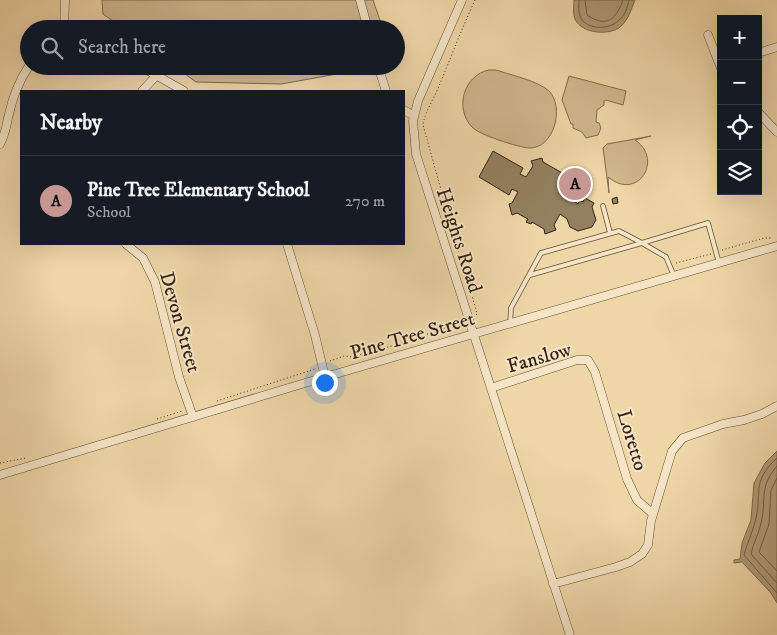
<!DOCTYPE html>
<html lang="en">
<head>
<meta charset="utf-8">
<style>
  :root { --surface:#171b24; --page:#20242c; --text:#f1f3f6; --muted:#9ea1a6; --line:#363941; --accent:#c59692 }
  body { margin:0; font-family:"IM FELL DW Pica",serif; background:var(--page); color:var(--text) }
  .controls { position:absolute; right:15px; top:15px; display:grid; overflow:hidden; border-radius:0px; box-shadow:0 5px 20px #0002 }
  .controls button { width:45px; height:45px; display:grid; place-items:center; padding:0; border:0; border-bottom:1px solid var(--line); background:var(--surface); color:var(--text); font:25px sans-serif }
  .you { position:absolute; left:324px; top:382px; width:18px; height:18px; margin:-12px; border:4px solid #fff; border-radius:50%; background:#1a73e8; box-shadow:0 0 0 8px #1a73e833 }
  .badge { display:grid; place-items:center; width:32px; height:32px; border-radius:50%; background:var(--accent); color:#111; font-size:16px; font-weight:700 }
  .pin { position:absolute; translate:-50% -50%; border:2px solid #fff; box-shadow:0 1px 5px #0006 }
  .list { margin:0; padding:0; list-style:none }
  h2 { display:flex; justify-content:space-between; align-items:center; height:65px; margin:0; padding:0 20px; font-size:21px }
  h2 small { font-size:16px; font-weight:400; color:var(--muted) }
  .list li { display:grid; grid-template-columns:32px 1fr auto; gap:15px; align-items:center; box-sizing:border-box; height:90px; padding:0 20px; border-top:1px solid var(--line) }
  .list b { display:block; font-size:19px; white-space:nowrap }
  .list p { margin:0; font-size:16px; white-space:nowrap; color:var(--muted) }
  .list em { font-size:16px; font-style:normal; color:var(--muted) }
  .icon { flex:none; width:28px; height:28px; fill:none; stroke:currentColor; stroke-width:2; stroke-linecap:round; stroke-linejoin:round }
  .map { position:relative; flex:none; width:777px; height:635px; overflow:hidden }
  .search { position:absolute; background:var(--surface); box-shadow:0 5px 20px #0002; left:20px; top:20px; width:385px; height:55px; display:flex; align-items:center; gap:12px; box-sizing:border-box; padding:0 18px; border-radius:28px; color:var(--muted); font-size:19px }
  .panel { position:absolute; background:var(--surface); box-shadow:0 5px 20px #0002; left:20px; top:90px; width:385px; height:155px; border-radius:0px }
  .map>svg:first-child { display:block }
</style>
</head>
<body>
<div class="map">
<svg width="777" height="635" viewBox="0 0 777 635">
  <rect width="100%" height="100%" fill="#efd6a7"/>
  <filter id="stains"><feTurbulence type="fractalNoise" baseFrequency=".004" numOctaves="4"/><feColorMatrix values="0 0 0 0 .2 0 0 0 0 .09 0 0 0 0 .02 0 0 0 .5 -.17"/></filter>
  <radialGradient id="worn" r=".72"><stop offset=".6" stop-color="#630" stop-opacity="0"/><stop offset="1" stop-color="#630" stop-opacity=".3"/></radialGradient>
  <path fill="#cfb78e" stroke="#806c50" d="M102 0H373L383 29H124L103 14Z
    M174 66H382L281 84 196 82Z
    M489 70H496C511 75 538 81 549 91 565 107 554 149 529 148 518 147 479 135 472 127 454 108 464 75 489 70Z
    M569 76 626 91 623 105 606 100 604 101V105L597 110 596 122 599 123 601 128 598 135 586 138 582 132 573 128V124H571L562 100Z
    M651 136 635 140C664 159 638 202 608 177L609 193 603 148 607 144Z"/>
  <path fill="#ae9975" stroke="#7c694e" d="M574 0H635C631 10 628 21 619 28 606 36 578 33 574 16 573 11 574 5 574 0Z
    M777 451V603L771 593 742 562 734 563V560L740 559 742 543 751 520 754 483 765 463Z"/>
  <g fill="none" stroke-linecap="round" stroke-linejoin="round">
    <path stroke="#705e44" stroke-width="1" d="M579 0C579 5 578 11 580 16 585 30 609 30 618 21 625 16 627 8 629 0
      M585 0 587 15C606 28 616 20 623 0
      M777 458C750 483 763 493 755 522 752 533 747 544 744 555L777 593
      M777 466C758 488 767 500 761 523 759 534 753 543 751 554L777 583
      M777 478 771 490 769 524 759 552 777 571"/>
  </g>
  <path fill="#948060" stroke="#312213" d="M493 151 523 168 520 174 526 177 533 166 531 161 542 158 543 162 571 178 576 176 580 187 574 189 570 198 578 204 580 200 583 202 585 198 594 203 592 207 596 220 592 227 578 231 570 227 567 219 560 214 554 225 556 230 545 234 544 229 532 222 531 224 526 222 528 219 517 213 512 215 509 204 512 203 518 192 512 189 509 195 479 177Z
    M617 197 618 203 613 204 612 199Z"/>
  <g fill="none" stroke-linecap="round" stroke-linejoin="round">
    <defs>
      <path id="lane" d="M603 206 610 233
        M530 275 642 243 666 257 674 276
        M510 324 511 308 541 253 619 231 642 243 708 223 719 263"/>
      <path id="street" d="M360 0 368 29
        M462 0 418 101 413 121 416 154 570 635
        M64 29 65 0
        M708 35 721 68
        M758 53 777 47
        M140 66 184 91
        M378 66 386 91
        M142 91 157 75
        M404 110 414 116
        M758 112 777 132
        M0 144C5 135 6 128 8 118 12 99 18 82 29 66
        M126 244 143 258 155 282 179 377 193 417
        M287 244 315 335 325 377
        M491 388 577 360H588L595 372 627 479 637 500 653 514
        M0 475 325 377 777 246
        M553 584 616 567 630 562 642 554 648 545 651 521 672 451 683 438 723 424 744 420 762 414 777 406"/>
    </defs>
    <use href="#lane" stroke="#604f38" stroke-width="5.5"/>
    <use href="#street" stroke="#604f38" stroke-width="9"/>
    <path stroke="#312213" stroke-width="1" stroke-dasharray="1 2.5" stroke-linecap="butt" d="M475 0C462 28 451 57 439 86 434 99 425 111 423 125L457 247 464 266 477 314 476 315
      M722 250 764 238H771
      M676 263 711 254
      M330 361 344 356 352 357 395 345 445 328 460 319
      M217 401 315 369
      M157 419 182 411
      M0 463 26 458"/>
    <use href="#lane" stroke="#f5e4c6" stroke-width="4"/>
    <use href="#street" stroke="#f5e4c6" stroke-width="8"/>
  </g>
  <g text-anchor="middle" stroke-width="4" stroke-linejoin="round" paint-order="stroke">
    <g font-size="20" fill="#312213" stroke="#f5e4c6">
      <text transform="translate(460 240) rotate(72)" y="7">Heights Road</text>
      <text transform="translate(181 322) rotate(74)" y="7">Devon Street</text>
      <text transform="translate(412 335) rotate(-16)" y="7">Pine Tree Street</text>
      <text transform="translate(539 357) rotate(-16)" y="7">Fanslow</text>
      <text transform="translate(633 440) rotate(73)" y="7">Loretto</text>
    </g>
  </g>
  <rect width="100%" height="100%" filter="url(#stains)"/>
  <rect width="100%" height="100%" fill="url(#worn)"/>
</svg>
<div class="controls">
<button>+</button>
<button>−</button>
<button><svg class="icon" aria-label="locate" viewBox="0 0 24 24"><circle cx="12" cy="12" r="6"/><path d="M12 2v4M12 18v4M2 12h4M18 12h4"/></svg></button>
<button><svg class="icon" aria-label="layers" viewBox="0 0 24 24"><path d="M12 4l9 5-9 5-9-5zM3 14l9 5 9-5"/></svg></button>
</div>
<div class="you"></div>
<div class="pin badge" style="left:575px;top:184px">A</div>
<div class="search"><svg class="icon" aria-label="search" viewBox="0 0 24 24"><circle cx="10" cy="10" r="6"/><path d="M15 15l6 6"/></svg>Search here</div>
<section class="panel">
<h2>Nearby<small></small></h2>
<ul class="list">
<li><span class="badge">A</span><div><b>Pine Tree Elementary School</b><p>School</p></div><em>270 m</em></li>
</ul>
</section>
</div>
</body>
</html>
